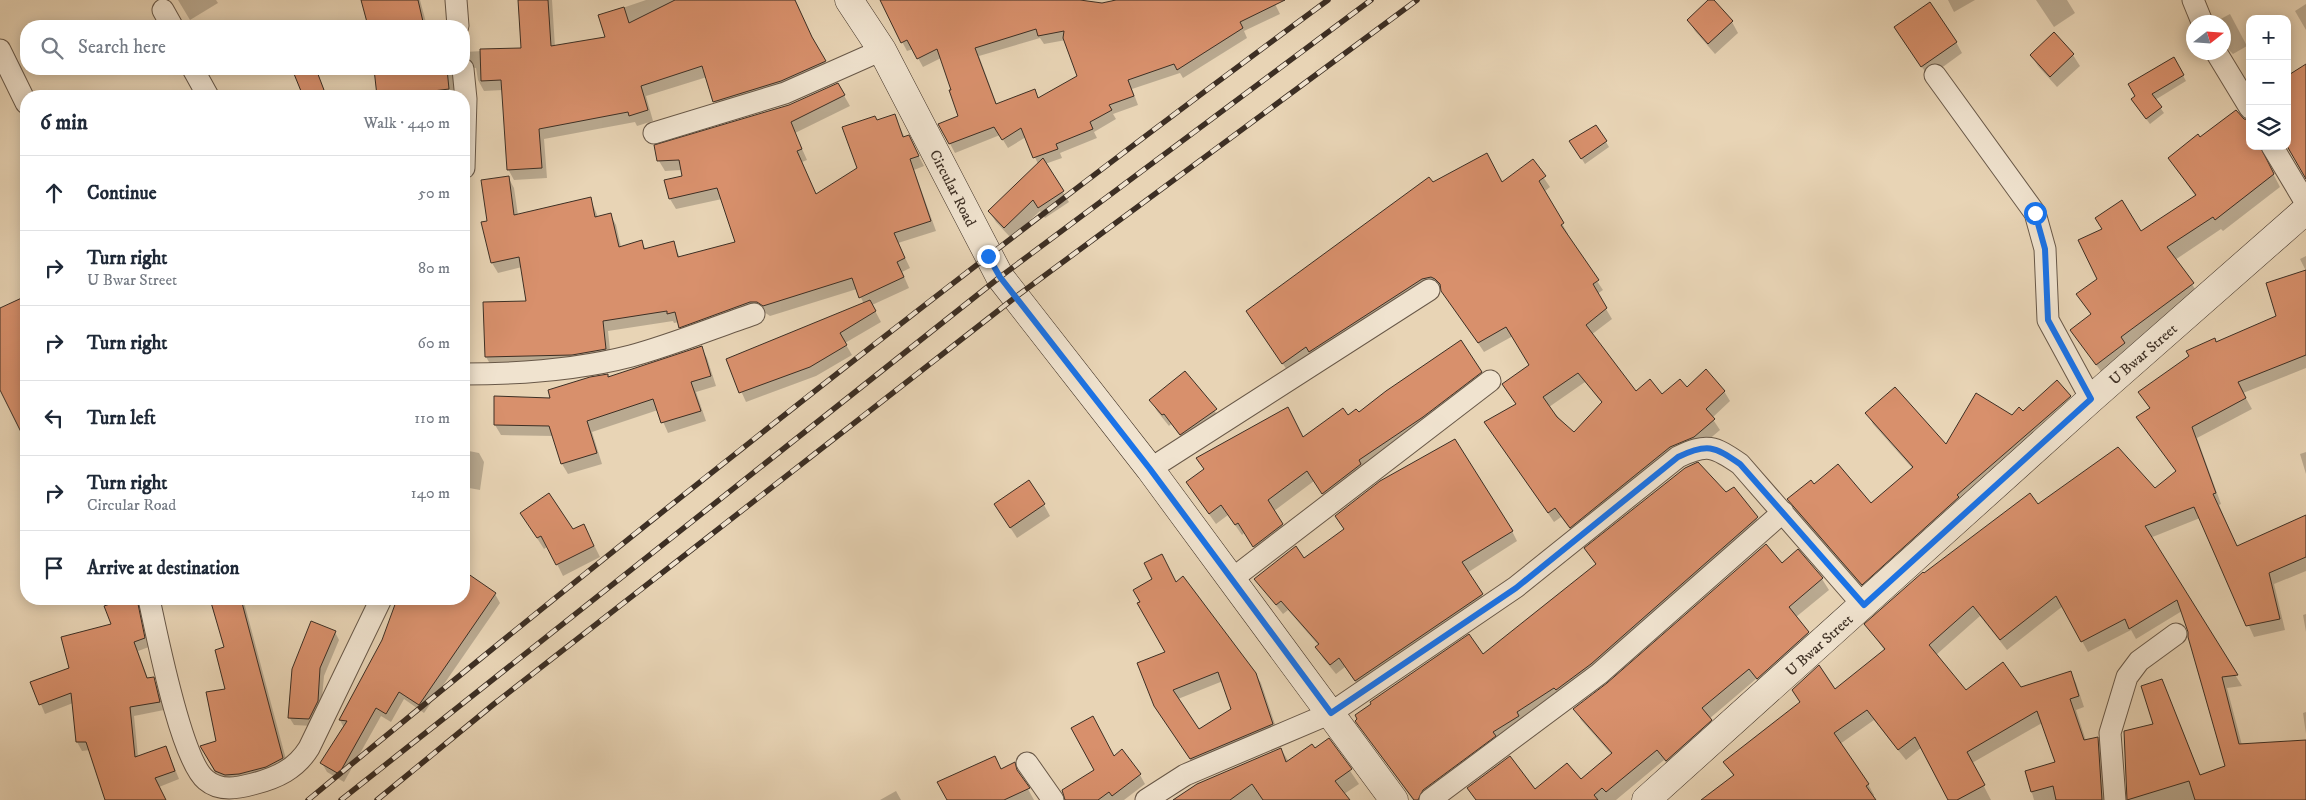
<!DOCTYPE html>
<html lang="en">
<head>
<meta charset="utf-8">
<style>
  :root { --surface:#fff; --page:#f6f6f7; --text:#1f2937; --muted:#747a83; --line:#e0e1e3 }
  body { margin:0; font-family:"IM FELL DW Pica",serif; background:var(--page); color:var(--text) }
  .controls { position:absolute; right:15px; top:15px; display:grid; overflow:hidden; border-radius:10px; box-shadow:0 2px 12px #0003 }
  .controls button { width:45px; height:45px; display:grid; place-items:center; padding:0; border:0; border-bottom:1px solid var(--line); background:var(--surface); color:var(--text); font:25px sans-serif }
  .compass { position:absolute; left:2186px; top:15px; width:45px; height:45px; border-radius:50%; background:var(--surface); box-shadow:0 2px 12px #0003; rotate:73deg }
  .stop { position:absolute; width:15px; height:15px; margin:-11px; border:4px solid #1a73e8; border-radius:50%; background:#fff }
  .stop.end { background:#1a73e8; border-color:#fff; box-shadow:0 1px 5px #0008 }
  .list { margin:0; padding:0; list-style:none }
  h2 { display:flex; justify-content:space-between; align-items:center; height:65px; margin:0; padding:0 20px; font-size:21px }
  h2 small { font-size:16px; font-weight:400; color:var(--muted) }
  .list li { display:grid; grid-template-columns:32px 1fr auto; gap:15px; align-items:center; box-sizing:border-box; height:75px; padding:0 20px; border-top:1px solid var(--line) }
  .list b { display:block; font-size:19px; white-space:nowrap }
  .list p { margin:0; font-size:16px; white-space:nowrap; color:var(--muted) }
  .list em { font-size:16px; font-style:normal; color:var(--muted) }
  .icon { flex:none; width:28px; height:28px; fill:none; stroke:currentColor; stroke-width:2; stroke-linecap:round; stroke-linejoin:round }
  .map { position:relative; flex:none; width:2306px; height:800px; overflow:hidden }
  .search { position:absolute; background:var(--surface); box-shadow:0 2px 12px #0003; left:20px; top:20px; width:450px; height:55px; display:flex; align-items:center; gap:12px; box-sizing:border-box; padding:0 18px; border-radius:20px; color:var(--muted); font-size:19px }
  .panel { position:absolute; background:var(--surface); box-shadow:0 2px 12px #0003; left:20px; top:90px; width:450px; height:515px; border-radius:20px }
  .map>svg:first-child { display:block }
</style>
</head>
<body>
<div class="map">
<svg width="2306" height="800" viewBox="0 0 2306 800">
  <rect width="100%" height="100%" fill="#e8d4b5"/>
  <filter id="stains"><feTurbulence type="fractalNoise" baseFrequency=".004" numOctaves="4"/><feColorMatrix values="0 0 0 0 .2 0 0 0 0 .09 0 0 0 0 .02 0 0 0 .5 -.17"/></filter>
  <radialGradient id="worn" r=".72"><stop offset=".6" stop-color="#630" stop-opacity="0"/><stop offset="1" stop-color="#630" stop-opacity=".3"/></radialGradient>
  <path fill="#0003" fill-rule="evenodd" d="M178 0H216L218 3 190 20Z
    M362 0H420L427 26H369Z
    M519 0H552L555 47 607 38 599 16 646 0H795L816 47 831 72 721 112 715 101 707 77 646 96 653 121 637 126 635 122 544 139 547 178 514 180 508 169 503 90 484 91 478 80 476 68 467 67 457 92H453L454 96H378L375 69H464V52L522 49Z
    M880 0H1072L1112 6V0H1273L1280 14 1244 31 1247 38 1183 78 1180 73 1132 89 1138 105 1113 114 1116 119 1094 132 1097 138 1060 153 1062 158 1045 164 1069 202 1045 218 1040 211 1011 238 996 222 989 211 1038 164 1026 137 1008 148 1000 135 955 153 940 125 960 117 941 58 923 67 913 49 907 51ZM1040 38 1044 44 1066 40 1078 76 1039 99 1034 91 997 105 979 56Z
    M1710 0 1732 22 1738 33 1715 54 1695 31 1688 20Z
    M1948 0H1975L1954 12Z
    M2036 0H2067L2075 13 2054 27Z
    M2306 4V30L2295 11Z
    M2230 14 2247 46 2233 54 2224 45V22H2215Z
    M2054 34 2073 55 2080 66 2057 87 2038 66 2031 55Z
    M1902 39 1956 42 1962 53 1929 77Z
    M2174 59 2186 81 2155 100 2164 113 2150 124 2132 100Z
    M293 69H315L326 96H305Z
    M838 85 850 106 795 133 807 160 802 162 817 196 858 169 877 121 894 115 905 138 914 147 924 166 914 170 936 231 898 243 910 268 902 272 909 288 872 305 881 322 845 343 852 355 816 376 746 402 727 360 864 304 857 289 770 316 764 312 686 337 679 322 674 323 673 321 608 331 611 359 492 367 486 357 527 302 522 267 498 273 492 263 488 222 508 177 514 188 518 215 590 198 598 217 610 214 616 225 621 247 642 242 646 250 673 242 680 258 737 243 722 199 676 209 670 199 683 177 682 170 665 171 659 161 655 146 790 106Z
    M1596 126 1609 147 1585 164 1571 142Z
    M2199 138 2250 146H2279L2272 148 2266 160 2280 187 2223 231 2221 229 2175 260 2200 296 2105 377 2071 330 2091 315 2078 294 2098 279 2141 233 2196 197 2169 158Z
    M1532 161 1550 187 1544 192 1568 234 1566 235 1603 290 1597 294 1612 319 1591 335 1636 392 1662 396 1687 389 1724 391 1730 401 1712 418 1720 430 1700 447 1576 537 1561 517 1554 522 1486 423 1517 405 1530 365 1513 336 1484 352 1442 289 1437 286 1289 373 1254 321 1433 184 1502 183ZM1585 382 1602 403 1574 434 1549 407Z
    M2306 256V368L2243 393 2252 409 2197 438 2221 504 2219 505 2237 547 2306 538V571L2274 584 2285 630 2254 637 2200 518 2150 538 2242 686 2227 688 2242 745 2306 741V800H2129L2125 732 2155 725 2161 680 2201 776 2227 767 2190 632 2182 611 2136 639 2131 630 2088 652 2063 606 2007 650 1980 616 1936 655 1966 691 2021 689 2070 672 2076 683 2084 707 2076 710 2086 741 2097 738 2103 749 2107 800H2034L2026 772 2056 763 2042 723 1972 763 1991 800H1950L1922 747 1906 760 1874 720 1840 744 1868 784 1874 795 1872 797 1874 800H1703L1734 777 1725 762 1835 691 1885 651 1866 625 1924 575 2038 506 2155 490 2177 472 2137 417 2150 409 2140 393 2216 343 2277 317 2306 271 2300 259Z
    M26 298V437L0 383V309Z
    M701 347 707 358 716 386 696 392 706 421 668 433 658 410 592 432 602 464 568 474 562 464 554 436 501 435 495 425 608 375 609 378Z
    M1185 372 1222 421 1187 445 1171 424 1169 426 1157 411 1151 400Z
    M1481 372 1487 383 1329 504 1314 481 1274 511 1288 535 1260 557 1245 532 1242 535 1228 515 1216 524 1194 493 1348 417Z
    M2070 396 2076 407 1869 595 1795 510 1789 500 1814 486 1871 505 1913 469 1873 424 1867 413 1946 446 2012 416Z
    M464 450 479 453 484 462 480 490 464 487Z
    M2306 452V474L2300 454Z
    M1733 488 1763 527 1596 673 1427 800H1413L1362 730 1483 656 1596 565 1586 549 1726 494Z
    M1044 505 1050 516 1017 538 1002 515Z
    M528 524 573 531 590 537 600 557 563 576 548 546 544 549Z
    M1512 531 1517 541 1467 573 1488 605 1362 691 1345 667 1336 674 1323 658 1317 647 1319 646 1288 610 1283 614 1255 579 1303 560Z
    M1798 551 1822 579 1829 590 1796 617 1815 643 1764 689 1756 679 1709 719 1717 732 1673 771 1664 760 1616 800H1476L1469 788 1535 791 1580 781 1612 755 1581 720 1575 709Z
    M464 567 472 578 495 594 500 603 424 713 404 699 391 722 381 716 344 782 327 772 322 763 344 728 340 720 383 640 395 607 393 599H464Z
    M1176 583 1255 673 1261 683 1278 733 1196 768 1161 715ZM1223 681 1233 709 1199 730 1178 699Z
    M129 599H139L142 604 149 647 138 651 148 679 153 678 158 687 164 710 134 716 138 757 166 747 179 779 159 787 166 800H106L90 750 82 751 77 742 73 703 45 714 32 683 70 668 112 625 106 607Z
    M211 599H242L244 602 287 763 224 783 215 773 202 747 217 742 226 690 225 648Z
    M2306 614V632L2303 615Z
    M335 632 339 640 324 676 321 709 313 726 294 725 289 717Z
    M2306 712V734L2303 713Z
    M1329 740 1359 784 1344 794 1349 800H1184L1281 749 1289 762Z
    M994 757 1001 770 1014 764 1034 800H949Z
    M1114 757 1140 775 1145 784 1124 800H1067Z
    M896 791 901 800H880Z"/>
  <path fill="#d8906c" stroke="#3d2f24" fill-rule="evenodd" d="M361 0H418L424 26H368Z
    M518 0H548L551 46 605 37 598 15 624 7 629 23 675 0H795L812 37 826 61 781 81 713 102 702 66 641 86 648 110 629 116 628 112 539 129 542 168 507 170 501 80 481 81 480 49 521 48Z
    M880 0H1080L1102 3 1116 0H1285L1240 22 1243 28 1177 70 1174 64 1128 80 1134 96 1109 105 1112 110 1090 122 1093 129 1056 144 1058 149 1033 158 1021 128 1002 140 994 127 949 144 938 124 958 116 949 90H951L937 49 917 59 907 40 901 43ZM1036 29 1038 36 1064 31 1063 38 1077 76 1038 98 1035 89 996 104 975 48Z
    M1708 0H1714L1733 21 1708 44 1687 20Z
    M1930 2 1957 42 1921 67 1894 27Z
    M2054 32 2074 54 2050 77 2030 55Z
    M2174 57 2184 75 2152 94 2162 107 2146 119 2131 99 2135 96 2128 84Z
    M2306 64V179L2287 146V76Z
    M292 69H316L324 90 310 96H303Z
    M374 69H447L449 89 417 93 418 96H377Z
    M838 83 845 95 791 122 802 149 797 151 816 194 857 168 842 127 875 116 877 120 895 114 903 137 909 135 919 156 910 159 931 221 894 233 905 258 897 262 904 277 859 298 852 278 763 306 757 302H750L679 328 675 312 667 314V311L603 321 606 349 572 355 485 357 483 302 526 301 519 257 491 263 481 222 487 221 481 180 509 176 514 215 591 197 595 217 611 213 619 247 642 240 644 249 674 241 678 257 735 242 717 188 669 199 664 180 682 176 679 160 657 161 654 145 789 105Z
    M2236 110 2244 119 2250 120V146H2260L2274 174 2215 220 2213 217 2167 247 2194 283 2121 337 2125 343 2096 365 2070 330 2091 314 2076 294 2097 279 2078 240 2102 229 2095 218 2122 200 2141 231 2196 195 2168 158 2198 134 2200 137Z
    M1596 125 1607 141 1581 159 1569 141Z
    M1487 153 1502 182 1533 159 1546 176 1539 181 1564 223 1561 225 1599 280 1593 284 1607 308 1586 325 1636 391 1650 379 1662 394 1680 379 1687 387 1706 369 1725 391 1706 409 1715 419 1694 437 1670 447 1570 528 1555 508 1548 513 1484 422 1516 404 1502 384 1529 365 1506 327 1478 343 1441 291 1440 284 1435 279 1431 277 1422 279 1309 352 1306 347 1282 364 1246 311 1429 177 1433 182ZM1578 373 1602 402 1574 432 1557 417 1543 397Z
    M1043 158 1064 191 1038 208 1033 200 1004 228 988 211Z
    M2306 270V355L2238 382 2246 398 2192 427 2216 493 2213 494 2237 546 2306 515V557L2269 573 2280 619 2246 626 2194 507 2145 526 2238 675 2222 677 2239 744 2306 740V800H2195L2189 781 2127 800 2124 731 2153 724 2141 686 2162 679 2200 775 2225 766 2188 637V632L2177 600 2129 629 2125 619 2081 642 2056 596 2000 640 1973 606 1929 645 1966 690 2003 662 2021 687 2071 671 2079 696 2070 699 2084 740 2098 737 2102 800H2056L2053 786 2031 792 2025 771 2055 762 2037 711 1967 752 1985 785 1957 800H1948L1915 737 1898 750 1867 710 1834 733 1869 784 1866 786 1876 800H1701L1734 775 1723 762 1800 702 1792 690 1819 665 1835 689 1885 649 1864 624 1923 572 1924 573 2030 493 2038 504 2118 447 2155 488 2176 471 2136 417 2150 408 2138 392 2189 356 2186 351 2215 338 2216 342 2276 316 2266 283Z
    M26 296V442L0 390V308Z
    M870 300 876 311 840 333 847 345 810 367 739 393 726 359Z
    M1461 340 1482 372 1423 417 1359 460 1361 464 1322 494 1307 471 1268 500 1283 524 1253 547 1238 523 1235 525 1221 505 1209 514 1186 482 1204 469 1196 458 1288 407 1303 437 1343 408 1348 415 1356 409 1359 412 1386 391Z
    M702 346 711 376 691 382 701 411 661 423 653 399 587 421 597 453 561 464 549 426 494 425V396L550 398 548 390 590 377 608 374V377Z
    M1185 371 1217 409 1180 435 1164 414 1162 415 1149 400Z
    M2057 380 2071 396 1957 495 1959 497 1862 585 1787 499 1811 480 1814 484 1838 464 1871 503 1913 467 1865 413 1895 387 1946 444 1976 393 2012 415 2019 407 2023 411Z
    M1455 439 1513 531 1462 562 1483 594 1355 681 1339 658 1330 665 1315 647 1319 644 1281 601 1276 605 1254 579 1296 546 1304 558 1344 529 1335 516 1380 481Z
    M1698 462 1726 492 1734 487 1758 517 1591 664 1556 690 1554 688 1517 712 1519 716 1493 732 1496 736 1423 790 1418 800H1414L1355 721 1357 719 1355 715 1371 704 1370 702 1469 634 1483 654 1596 564 1584 548 1685 468Z
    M1029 480 1045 504 1010 528 994 504Z
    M549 493 573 529 584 524 594 546 556 565 541 536 537 538 520 513Z
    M1766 544 1782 563 1798 549 1823 578 1789 607 1809 632 1757 679 1749 669 1702 708 1712 720 1666 761 1657 750 1606 792 1602 788 1594 795 1598 800H1476L1467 788 1510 756 1535 789 1567 763 1581 779 1612 753 1573 709 1607 683Z
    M1162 554 1176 582 1183 576 1256 673 1273 724 1190 759 1154 706 1137 663 1165 652 1137 603 1140 602 1133 590 1152 579 1144 563ZM1218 672 1231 709 1199 729 1173 690Z
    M464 571 496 593 419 705 399 692 386 714 376 708 339 774 320 763 347 721 339 720 382 640 397 599H464Z
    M125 599H137L145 638 134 642 147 678 154 677 160 702 130 707 135 757 166 746 175 771 155 778 166 800H105L86 742H76L71 693 39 705 30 682 69 668 61 637 111 624 104 606Z
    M210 599H241L283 758 266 767 239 774 225 775 215 771 200 746 216 741 206 692 225 689 215 650 224 647Z
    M311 621 336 631 320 668 318 701 309 719 288 718 292 669Z
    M1093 716 1114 756 1122 749 1141 774 1112 796 1109 792 1098 800H1065L1062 790 1094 770 1071 728Z
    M1329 738 1352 769 1335 781 1350 800H1263L1252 784 1230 800H1173L1197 784 1281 748 1286 762 1312 744 1315 748Z
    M995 756 1001 769 1015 762 1017 770 1030 788 1004 800H947L937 782Z"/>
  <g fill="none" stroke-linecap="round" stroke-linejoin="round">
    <defs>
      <path id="street" d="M456 0 458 26
        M2193 0 2202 22
        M163 10 172 26
        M0 50 26 103
        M2216 52 2250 108
        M193 69 208 96
        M463 69 466 99 464 168
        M1935 75 2035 213 2045 249 2048 320 2091 399
        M654 133 785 93 882 50
        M2272 146 2306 203
        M464 374C519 374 577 370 631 356 672 345 713 328 754 314
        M1150 469 1429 290
        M1232 579 1490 381
        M149 599C157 635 181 760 206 780 220 792 238 788 253 784 277 778 296 769 309 748L381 599
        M1027 763 1053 800
        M1146 800 1185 775 1331 713 1516 587 1678 457C1707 443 1714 446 1740 464L1863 605
        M1430 800 1599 674 1783 512
        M2115 800 2110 733 2127 677 2139 661 2176 634"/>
      <path id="secondary" d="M849 0 882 50 1000 277 1150 469 1394 800
        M1646 800 2091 399 2306 210"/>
    </defs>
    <use href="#street" stroke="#685848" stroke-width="23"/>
    <use href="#secondary" stroke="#3d2f24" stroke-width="29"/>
    <use href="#street" stroke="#f0e3cf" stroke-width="21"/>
    <use href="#secondary" stroke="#f0e3cf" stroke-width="28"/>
    <defs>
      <path id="rail" d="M308 800C641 525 980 256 1328 0
        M341 800 1000 277 1371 0
        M377 800 494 704 1017 296 1417 0"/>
    </defs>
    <use href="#rail" stroke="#3d2f24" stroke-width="5.5"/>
    <use href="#rail" stroke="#f0e3cf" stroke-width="4" stroke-dasharray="11" stroke-linecap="butt"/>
  </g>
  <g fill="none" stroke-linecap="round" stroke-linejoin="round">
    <path stroke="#1a73e8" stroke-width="6" d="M988 256 1000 277 1150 469 1331 713 1516 588 1678 457C1707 443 1714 446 1740 464L1864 605 2091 399 2048 320 2045 249 2035 213"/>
  </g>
  <g text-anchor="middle" stroke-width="4" stroke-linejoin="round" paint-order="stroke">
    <g font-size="15" fill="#3d2f24" stroke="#f0e3cf">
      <text transform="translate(953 188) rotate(63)" y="5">Circular Road</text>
      <text transform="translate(2143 354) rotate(-41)" y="5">U Bwar Street</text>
      <text transform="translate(1819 645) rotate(-42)" y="5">U Bwar Street</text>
    </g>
  </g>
  <rect width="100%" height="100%" filter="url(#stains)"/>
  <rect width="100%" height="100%" fill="url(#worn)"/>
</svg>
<div class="controls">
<button>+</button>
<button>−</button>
<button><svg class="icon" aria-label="layers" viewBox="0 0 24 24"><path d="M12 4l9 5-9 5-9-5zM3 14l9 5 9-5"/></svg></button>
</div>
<svg class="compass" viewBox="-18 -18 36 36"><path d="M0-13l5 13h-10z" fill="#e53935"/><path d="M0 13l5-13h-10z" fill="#747a83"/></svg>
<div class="stop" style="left:2035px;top:213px"></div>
<div class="stop end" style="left:988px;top:256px"></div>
<div class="search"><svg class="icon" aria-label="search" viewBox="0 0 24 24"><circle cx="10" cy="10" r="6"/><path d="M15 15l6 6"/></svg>Search here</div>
<section class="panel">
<h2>6 min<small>Walk · 440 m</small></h2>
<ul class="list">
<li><svg class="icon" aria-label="ahead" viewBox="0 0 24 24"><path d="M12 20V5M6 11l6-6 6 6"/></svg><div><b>Continue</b></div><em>50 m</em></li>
<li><svg class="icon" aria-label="right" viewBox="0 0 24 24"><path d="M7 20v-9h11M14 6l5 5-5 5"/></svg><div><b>Turn right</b><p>U Bwar Street</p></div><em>80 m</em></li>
<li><svg class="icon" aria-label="right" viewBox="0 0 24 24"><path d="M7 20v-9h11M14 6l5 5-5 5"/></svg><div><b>Turn right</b></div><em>60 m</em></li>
<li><svg class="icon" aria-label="left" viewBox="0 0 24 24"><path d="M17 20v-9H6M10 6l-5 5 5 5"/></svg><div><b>Turn left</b></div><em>110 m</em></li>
<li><svg class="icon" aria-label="right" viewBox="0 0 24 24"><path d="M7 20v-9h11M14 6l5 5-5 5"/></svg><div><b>Turn right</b><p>Circular Road</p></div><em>140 m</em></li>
<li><svg class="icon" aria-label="arrive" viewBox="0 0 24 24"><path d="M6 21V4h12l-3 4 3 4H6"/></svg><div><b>Arrive at destination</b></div></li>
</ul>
</section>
</div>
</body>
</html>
